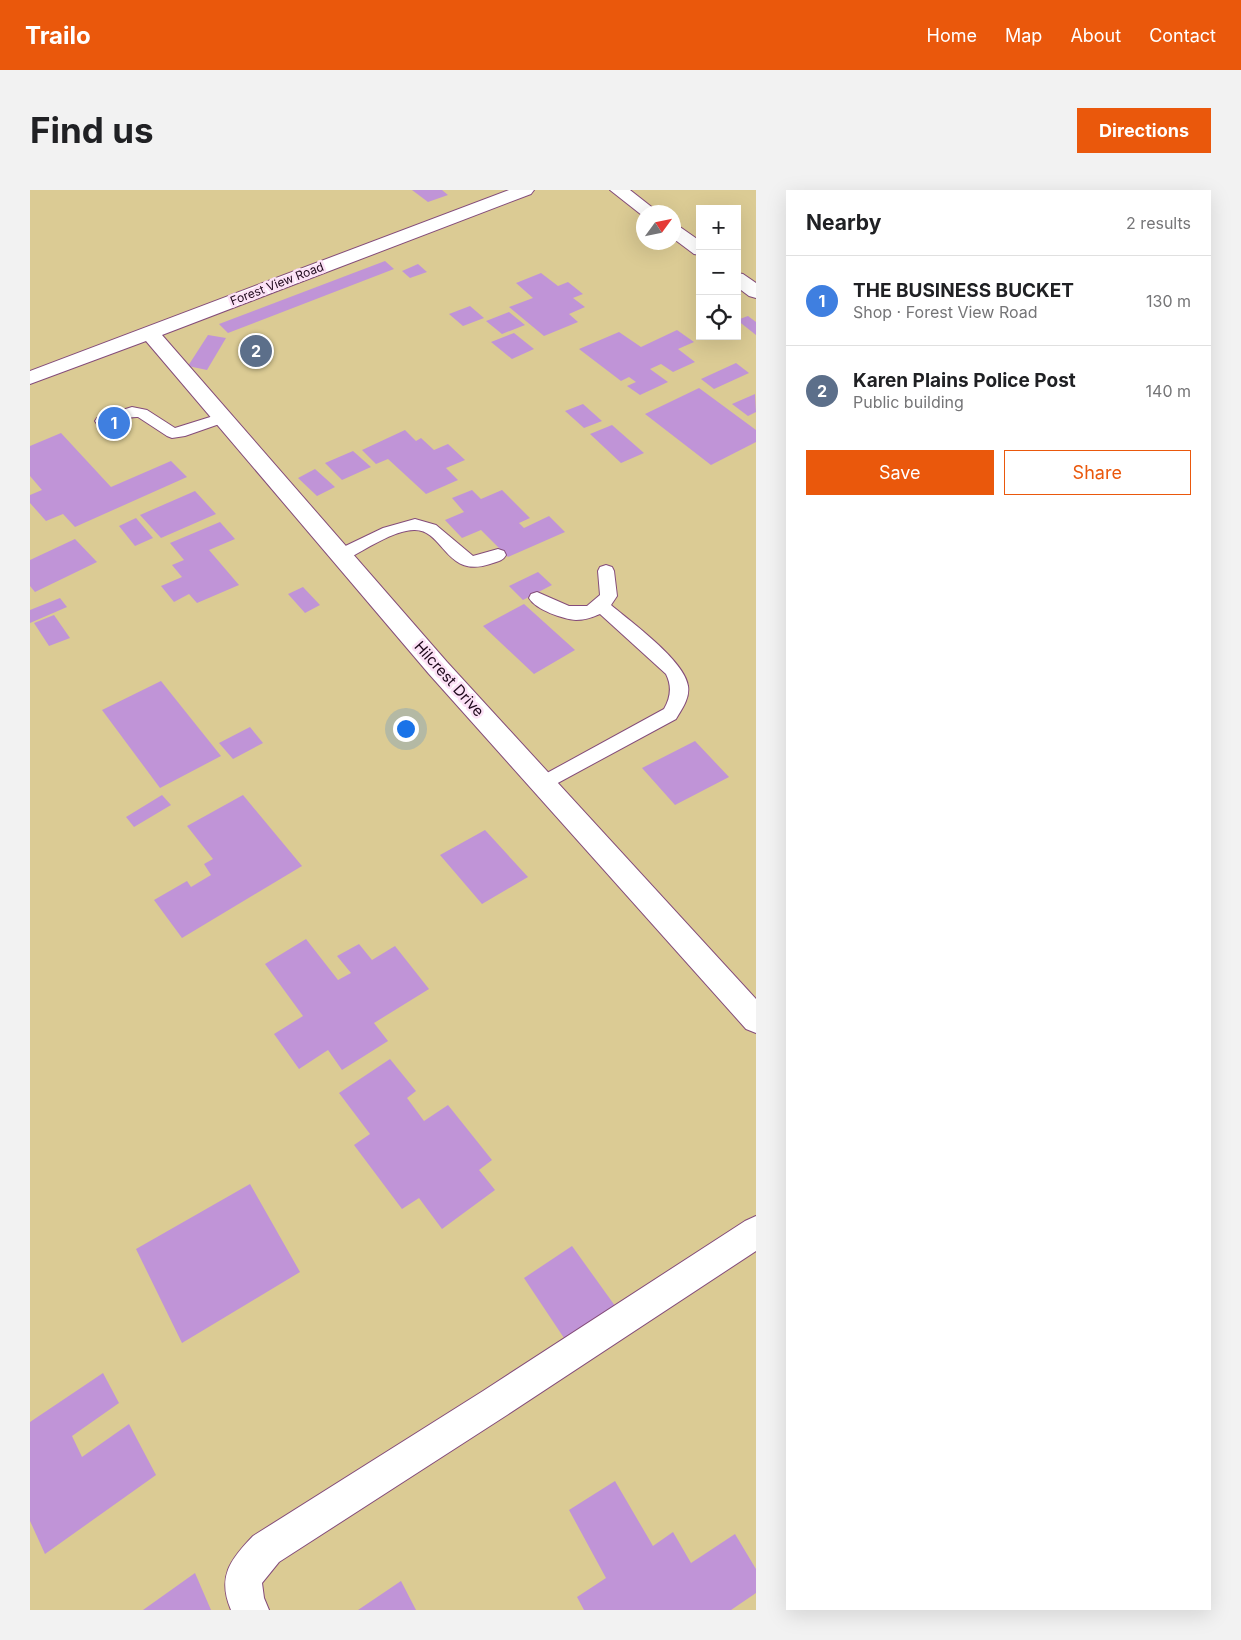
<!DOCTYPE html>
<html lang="en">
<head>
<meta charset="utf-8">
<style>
  :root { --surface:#fff; --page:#f2f2f2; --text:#202124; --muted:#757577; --line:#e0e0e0; --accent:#ea580c }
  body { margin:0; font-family:Inter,sans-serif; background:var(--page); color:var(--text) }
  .controls { position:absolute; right:15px; top:15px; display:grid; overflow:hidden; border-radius:0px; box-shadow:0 5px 20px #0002 }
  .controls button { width:45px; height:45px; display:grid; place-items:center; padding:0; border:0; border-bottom:1px solid var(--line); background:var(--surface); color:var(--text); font:25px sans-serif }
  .compass { position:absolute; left:606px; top:15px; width:45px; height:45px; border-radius:50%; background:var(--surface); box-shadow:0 5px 20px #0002; rotate:57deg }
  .you { position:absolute; left:375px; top:538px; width:18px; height:18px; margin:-12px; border:4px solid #fff; border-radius:50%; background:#1a73e8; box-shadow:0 0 0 8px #1a73e833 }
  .badge { display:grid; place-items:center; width:32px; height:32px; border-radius:50%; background:var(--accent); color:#fff; font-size:16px; font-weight:700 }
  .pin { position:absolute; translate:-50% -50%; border:2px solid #fff; box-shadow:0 1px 5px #0006 }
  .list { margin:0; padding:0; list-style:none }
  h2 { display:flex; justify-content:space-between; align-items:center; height:65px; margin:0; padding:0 20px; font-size:21px }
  h2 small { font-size:16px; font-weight:400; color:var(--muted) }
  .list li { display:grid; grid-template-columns:32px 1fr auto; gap:15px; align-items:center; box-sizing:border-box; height:90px; padding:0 20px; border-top:1px solid var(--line) }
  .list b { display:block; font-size:19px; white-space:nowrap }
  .list p { margin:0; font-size:16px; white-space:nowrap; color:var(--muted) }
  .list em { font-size:16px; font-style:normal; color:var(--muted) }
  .actions { display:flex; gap:10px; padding:15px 20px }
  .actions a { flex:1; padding:11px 0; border:1px solid var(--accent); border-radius:0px; text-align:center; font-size:18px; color:var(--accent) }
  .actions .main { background:var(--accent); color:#fff }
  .icon { flex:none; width:28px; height:28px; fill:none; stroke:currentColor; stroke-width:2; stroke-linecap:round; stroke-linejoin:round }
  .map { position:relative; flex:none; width:726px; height:1420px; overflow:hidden; border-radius:0px }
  header { display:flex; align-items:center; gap:30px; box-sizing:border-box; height:70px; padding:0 25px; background:var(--accent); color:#fff }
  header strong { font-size:24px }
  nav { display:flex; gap:28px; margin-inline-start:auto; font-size:18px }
  .intro { display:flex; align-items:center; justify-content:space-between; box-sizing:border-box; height:120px; padding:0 30px }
  h1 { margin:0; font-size:35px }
  .button { padding:12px 22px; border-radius:0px; background:var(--accent); color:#fff; font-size:18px; font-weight:700 }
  main { display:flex; gap:30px; padding:0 30px }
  aside { flex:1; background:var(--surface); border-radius:0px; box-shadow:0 5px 20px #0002 }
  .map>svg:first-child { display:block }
</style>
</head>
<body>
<header>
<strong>Trailo</strong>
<nav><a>Home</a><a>Map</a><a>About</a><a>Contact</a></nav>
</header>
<div class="intro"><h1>Find us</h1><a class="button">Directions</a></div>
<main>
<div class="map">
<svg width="726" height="1420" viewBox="0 0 726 1420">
  <rect width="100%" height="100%" fill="#ffcbf4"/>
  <path fill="#dbcb94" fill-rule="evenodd" d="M0 0H726V1420H0ZM670 19H707V146H670ZM614 22H644V52H614Z"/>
  <path fill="#c094d7" d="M382 0H412L418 5 398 12Z
    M355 71 364 79 198 143 189 134Z
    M388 74 397 82 380 88 372 81Z
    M511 83 528 96 538 92 553 104 543 108 555 117 539 124 548 132 514 146 479 117 503 108 486 93Z
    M440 116 454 128 433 136 419 124Z
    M479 122 495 135 472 144 456 131Z
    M718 126 726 132V145L707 130Z
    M647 140 664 152 648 159 665 172 643 182 631 174 620 179 638 192 610 205 597 196 606 192 599 187 591 191 549 159 589 142 611 157Z
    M484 143 504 159 482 169 461 152Z
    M178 145 196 148 177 180 158 176Z
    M706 173 719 183 684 199 671 189Z
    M669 198 726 240V252L681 275 615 224Z
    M725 204 726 222 718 226 702 214Z
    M553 214 572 231 554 238 535 221Z
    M582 235 614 263 591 273 560 244Z
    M375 240 386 251 391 248 404 260 418 254 435 270 416 278 428 290 396 304 358 269 346 274 332 260Z
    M31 243 81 297 141 271 157 287 45 337 33 324 16 331 0 313V305L12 300 0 286V256Z
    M323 261 341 277 312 290 295 273Z
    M285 279 305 297 287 306 268 288Z
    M442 300 451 309 472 300 500 328 489 333 494 338 519 326 535 342 478 367 451 340 432 348 415 330 434 322 422 308Z
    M165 301 186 324 131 348 110 325Z
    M106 328 123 348 105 356 89 336Z
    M190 332 205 349 179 360 209 395 167 413 159 404 144 412 131 396 152 387 142 375 154 370 140 353Z
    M45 349 67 372 5 402 0 396V370Z
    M508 382 522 395 493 410 479 396Z
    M273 397 290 415 275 423 258 404Z
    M30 408 37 417 0 433V420Z
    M494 414 545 460 504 484 453 436Z
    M24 425 40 448 19 456 4 433Z
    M131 491 191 566 130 598 72 520Z
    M220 537 233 553 203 569 189 553Z
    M665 551 699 587 645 615 612 578Z
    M132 605 141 615 104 637 96 627Z
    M213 605 272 676 152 748 124 710 157 691 161 697 181 685 174 674 183 669 157 636Z
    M455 640 498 687 452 714 410 665Z
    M276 749 308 790 321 783 307 766 329 754 342 770 365 756 399 799 344 833 358 851 312 880 298 860 269 879 244 844 273 826 235 774Z
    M360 869 386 901 377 908 394 931 418 915 462 970 449 980 465 1000 412 1039 389 1008 372 1019 324 955 340 944 309 903Z
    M220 994 270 1082 152 1153 106 1059Z
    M542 1056 588 1120 538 1154 494 1088Z
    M73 1183 89 1213 42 1246 52 1267 99 1234 126 1285 15 1364 0 1331V1232Z
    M585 1291 623 1356 643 1342 661 1373 705 1344 726 1379V1403L701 1420H554L547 1407 576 1388 539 1320Z
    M165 1383 181 1420H113Z
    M371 1391 386 1420H328Z"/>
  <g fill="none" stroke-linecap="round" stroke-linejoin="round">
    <defs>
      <path id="service" d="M102 217 117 220 145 238 193 223 198 225 200 228 198 231 155 246 142 248 137 246 108 227C94 226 81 238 67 234L65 231 67 228Z
        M385 329 406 335 443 366 468 359 474 361 476 365C473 371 466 372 460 374 415 389 414 339 384 340 364 340 335 360 317 369L311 371 305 369 303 365 305 361 353 338Z
        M576 375 582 377 584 381 587 406 581 415C601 432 655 471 658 496 660 508 652 519 646 529L513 601 506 599 504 594 506 589 634 519C641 507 642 496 636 484L570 424C563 427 555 430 546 430 533 429 506 420 499 408L501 404 507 402 539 416H557L570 405 568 381 570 377Z"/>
      <path id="minor" d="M479 0H504L501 4 132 145 417 472 726 809V843L716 839 399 484 116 151 0 194V181Z
        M580 0H600L628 22H614L613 26Z
        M644 36 650 37 670 51V65L664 64 644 49Z
        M707 83 713 84 726 93V108L719 106 707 97Z
        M726 1026V1061L477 1225 249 1372 232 1393 234 1408 239 1420H201C187 1387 200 1370 223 1346L453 1201 715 1031Z"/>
    </defs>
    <use href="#service" stroke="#844c7a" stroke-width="2"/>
    <use href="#minor" stroke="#844c7a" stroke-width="2"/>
    <use href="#service" fill="#fff" fill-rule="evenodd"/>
    <use href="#minor" fill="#fff" fill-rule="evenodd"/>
  </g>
  <g text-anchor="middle" stroke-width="5" stroke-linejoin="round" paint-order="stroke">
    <g font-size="12" fill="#1f091c" stroke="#fce1f6">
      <text transform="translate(247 94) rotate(-21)" y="4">Forest View Road</text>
    </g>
    <g font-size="15" fill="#1f091c" stroke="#fce1f6">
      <text transform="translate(419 489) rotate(48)" y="5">Hilcrest Drive</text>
    </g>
  </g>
</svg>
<div class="controls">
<button>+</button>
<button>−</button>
<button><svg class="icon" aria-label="locate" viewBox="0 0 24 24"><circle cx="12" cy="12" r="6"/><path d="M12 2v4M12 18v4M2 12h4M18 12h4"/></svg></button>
</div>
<svg class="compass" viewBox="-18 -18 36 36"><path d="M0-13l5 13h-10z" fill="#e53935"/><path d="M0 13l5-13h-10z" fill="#757577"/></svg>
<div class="you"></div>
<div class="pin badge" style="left:84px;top:233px;background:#3f7fe0">1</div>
<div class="pin badge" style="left:226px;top:161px;background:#5c6f8a">2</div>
</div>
<aside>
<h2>Nearby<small>2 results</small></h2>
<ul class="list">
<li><span class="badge" style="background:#3f7fe0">1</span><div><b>THE BUSINESS BUCKET</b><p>Shop · Forest View Road</p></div><em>130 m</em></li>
<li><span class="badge" style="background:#5c6f8a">2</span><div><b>Karen Plains Police Post</b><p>Public building</p></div><em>140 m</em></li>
</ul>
<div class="actions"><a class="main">Save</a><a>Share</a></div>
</aside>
</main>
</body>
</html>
